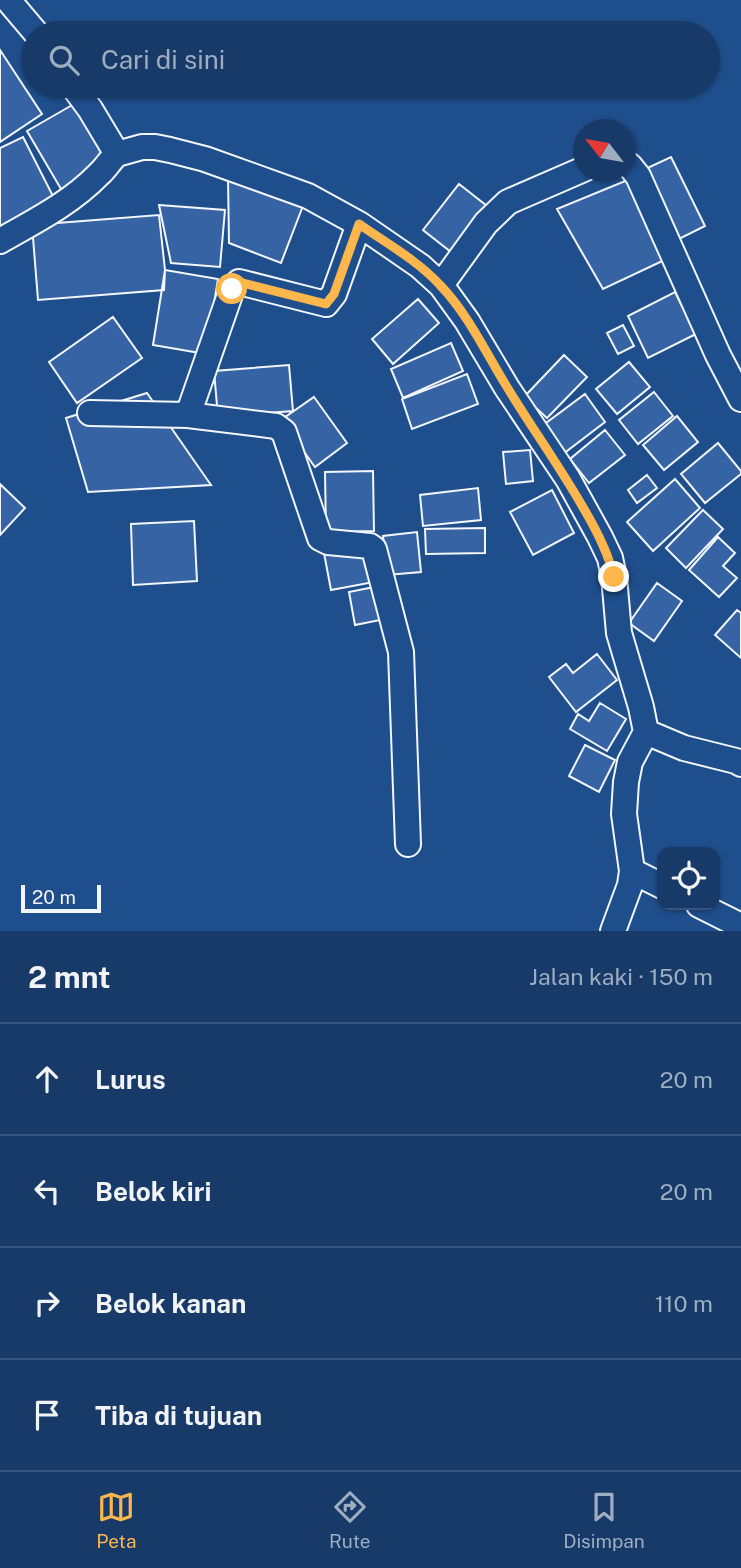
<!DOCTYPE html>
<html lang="id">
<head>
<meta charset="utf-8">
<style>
  :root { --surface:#173a69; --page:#20416f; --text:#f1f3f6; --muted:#9eadc0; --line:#36547d; --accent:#ffb74d }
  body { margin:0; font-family:"Public Sans",sans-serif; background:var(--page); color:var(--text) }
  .controls { position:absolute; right:21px; bottom:21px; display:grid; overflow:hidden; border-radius:14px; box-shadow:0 2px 5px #0004 }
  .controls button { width:63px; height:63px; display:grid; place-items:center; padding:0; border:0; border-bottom:2px solid var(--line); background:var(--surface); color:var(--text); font:35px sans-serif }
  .compass { position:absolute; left:573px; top:119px; width:63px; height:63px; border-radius:50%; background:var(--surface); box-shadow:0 2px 5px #0004; rotate:301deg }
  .scale { position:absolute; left:21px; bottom:18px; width:80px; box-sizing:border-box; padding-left:7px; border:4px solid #f2f6ff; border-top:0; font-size:19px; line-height:24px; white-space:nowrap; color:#f2f6ff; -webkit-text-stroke:5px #1f4e8c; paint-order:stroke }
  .stop { position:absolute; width:21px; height:21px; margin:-16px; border:5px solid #ffb74d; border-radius:50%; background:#fff }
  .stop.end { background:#ffb74d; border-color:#fff; box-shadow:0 2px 7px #0008 }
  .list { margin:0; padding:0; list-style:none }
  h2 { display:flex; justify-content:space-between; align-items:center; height:91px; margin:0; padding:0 28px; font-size:30px }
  h2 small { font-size:23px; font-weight:400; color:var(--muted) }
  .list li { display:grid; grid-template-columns:46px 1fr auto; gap:21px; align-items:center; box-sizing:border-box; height:112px; padding:0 28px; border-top:2px solid var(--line) }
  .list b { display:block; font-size:26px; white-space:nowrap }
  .list em { font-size:23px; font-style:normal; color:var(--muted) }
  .icon { flex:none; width:38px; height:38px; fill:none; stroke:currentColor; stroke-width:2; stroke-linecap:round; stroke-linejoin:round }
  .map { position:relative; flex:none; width:741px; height:931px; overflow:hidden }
  .search { position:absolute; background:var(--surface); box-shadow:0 2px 5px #0004; left:21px; right:21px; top:21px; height:77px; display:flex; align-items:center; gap:18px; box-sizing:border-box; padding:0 24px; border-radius:38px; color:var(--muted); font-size:26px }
  .sheet { height:539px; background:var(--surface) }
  nav { display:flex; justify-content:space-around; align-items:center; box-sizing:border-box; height:98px; border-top:2px solid var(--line); background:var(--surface); font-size:19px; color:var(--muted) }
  nav a { display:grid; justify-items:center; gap:4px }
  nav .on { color:var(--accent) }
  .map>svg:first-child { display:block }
</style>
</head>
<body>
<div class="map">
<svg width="741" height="931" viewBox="0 0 741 931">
  <rect width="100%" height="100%" fill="#1f4e8c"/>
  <path fill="#3563a3" stroke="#f2f6ff" stroke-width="2" d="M0 50 42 114 0 142Z
    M74 104 107 163 61 189 27 131Z
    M23 137 58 206 0 236V148Z
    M671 157 705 226 675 241 641 171Z
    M228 178 311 185 281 263 229 243Z
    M630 179 673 256 603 289 557 209Z
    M459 184 487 206 451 252 423 230Z
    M159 205 225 210 220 267 171 263Z
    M159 215 165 270 164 290 38 300 32 225Z
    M165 270 218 279 206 354 153 345Z
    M675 292 696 334 648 358 628 316Z
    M418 299 439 323 393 364 372 339Z
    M113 317 142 358 77 403 49 362Z
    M623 325 634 346 618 354 607 333Z
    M451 343 463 371 403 398 391 369Z
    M564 355 587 377 547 418 524 397Z
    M629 362 650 387 617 414 596 389Z
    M289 365 293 411 218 417 214 371Z
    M467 374 478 404 412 429 402 399Z
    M654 392 673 416 638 444 619 420Z
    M147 393 211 485 88 492 66 418Z
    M585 394 605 422 563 454 542 426Z
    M314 397 347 443 315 467 281 420Z
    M677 416 698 442 664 470 643 445Z
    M605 430 625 455 589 483 570 459Z
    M718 443 741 471V474L705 503 681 474Z
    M530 450 533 481 506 484 503 452Z
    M373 471 374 531 326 532 325 472Z
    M647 475 657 488 637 503 628 490Z
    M675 479 700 508 653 551 627 522Z
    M0 484 25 508 0 535Z
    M478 488 481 520 423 526 420 495Z
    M552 490 574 533 533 555 510 512Z
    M703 510 723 529 686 568 666 548Z
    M194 521 197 581 133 585 131 524Z
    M485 528V553L426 554 425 529Z
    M417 532 421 572 387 575 383 536Z
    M718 537 735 553 723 566 737 578 719 597 689 570Z
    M324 553 373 556 374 582 331 590Z
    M657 583 682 601 654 641 629 623Z
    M379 586 385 619 355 625 349 592Z
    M737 610 741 613V658L715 635Z
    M597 654 617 680 576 712 549 677 566 664 573 673Z
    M600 703 626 719 607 751 570 729 578 714 589 721Z
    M585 745 615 760 599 792 569 776Z"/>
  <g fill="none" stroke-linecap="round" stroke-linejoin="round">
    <defs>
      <path id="minor" d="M8 0 36 33
        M73 86 90 109 117 154 142 147H155L170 150 205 159 308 196 359 224 420 266 441 285 467 321 507 388 568 479 600 537 610 558 614 577 619 633 641 707 646 732 630 762 626 782 624 814 632 871 630 885 613 931
        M626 163 630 166 638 176 718 355 741 399
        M0 241C35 221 71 203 99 174 106 168 110 160 117 154
        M441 285 486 223 508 202 584 169
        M90 413 188 415 232 289 239 282 326 304 334 294 359 224
        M188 415 276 426 284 432 320 538 328 542 370 546 374 549 401 652 408 844
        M646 732 684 748 736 761 741 764
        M632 871 662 886
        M699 905 741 926"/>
    </defs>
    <use href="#minor" stroke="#f2f6ff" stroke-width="28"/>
    <use href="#minor" stroke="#1f4e8c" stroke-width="24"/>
  </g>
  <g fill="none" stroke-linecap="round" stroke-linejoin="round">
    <path stroke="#ffb74d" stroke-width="9" d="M232 289 239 282 326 304 334 294 359 224C386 243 417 260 440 285 468 314 486 353 507 387 532 428 560 467 584 509 597 531 608 552 614 577"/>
  </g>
</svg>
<div class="controls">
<button><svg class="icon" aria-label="locate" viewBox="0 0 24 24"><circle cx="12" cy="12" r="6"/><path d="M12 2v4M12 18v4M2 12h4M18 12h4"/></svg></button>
</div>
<svg class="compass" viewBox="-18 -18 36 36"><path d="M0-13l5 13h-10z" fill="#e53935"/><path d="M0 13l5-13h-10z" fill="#9eadc0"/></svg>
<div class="scale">20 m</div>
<div class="stop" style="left:232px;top:289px"></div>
<div class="stop end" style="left:614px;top:577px"></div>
<div class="search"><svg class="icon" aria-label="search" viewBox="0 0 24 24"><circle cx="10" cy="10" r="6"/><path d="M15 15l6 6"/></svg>Cari di sini</div>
</div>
<section class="sheet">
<h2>2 mnt<small>Jalan kaki · 150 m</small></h2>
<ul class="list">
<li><svg class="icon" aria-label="ahead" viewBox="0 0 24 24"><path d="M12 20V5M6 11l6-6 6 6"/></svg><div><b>Lurus</b></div><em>20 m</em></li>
<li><svg class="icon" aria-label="left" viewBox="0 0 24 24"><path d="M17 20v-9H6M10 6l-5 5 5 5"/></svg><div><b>Belok kiri</b></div><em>20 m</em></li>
<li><svg class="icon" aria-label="right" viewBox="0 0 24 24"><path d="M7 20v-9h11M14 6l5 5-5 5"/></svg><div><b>Belok kanan</b></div><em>110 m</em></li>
<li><svg class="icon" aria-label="arrive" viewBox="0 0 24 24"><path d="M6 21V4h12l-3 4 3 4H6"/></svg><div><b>Tiba di tujuan</b></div></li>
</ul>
</section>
<nav>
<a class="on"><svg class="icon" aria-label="map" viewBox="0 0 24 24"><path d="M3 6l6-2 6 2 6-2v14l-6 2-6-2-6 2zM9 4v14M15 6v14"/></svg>Peta</a>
<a><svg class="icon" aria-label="directions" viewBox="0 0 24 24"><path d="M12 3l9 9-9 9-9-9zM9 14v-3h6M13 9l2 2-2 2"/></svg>Rute</a>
<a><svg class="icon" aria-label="saved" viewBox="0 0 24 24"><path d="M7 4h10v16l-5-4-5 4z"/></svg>Disimpan</a>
</nav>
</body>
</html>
